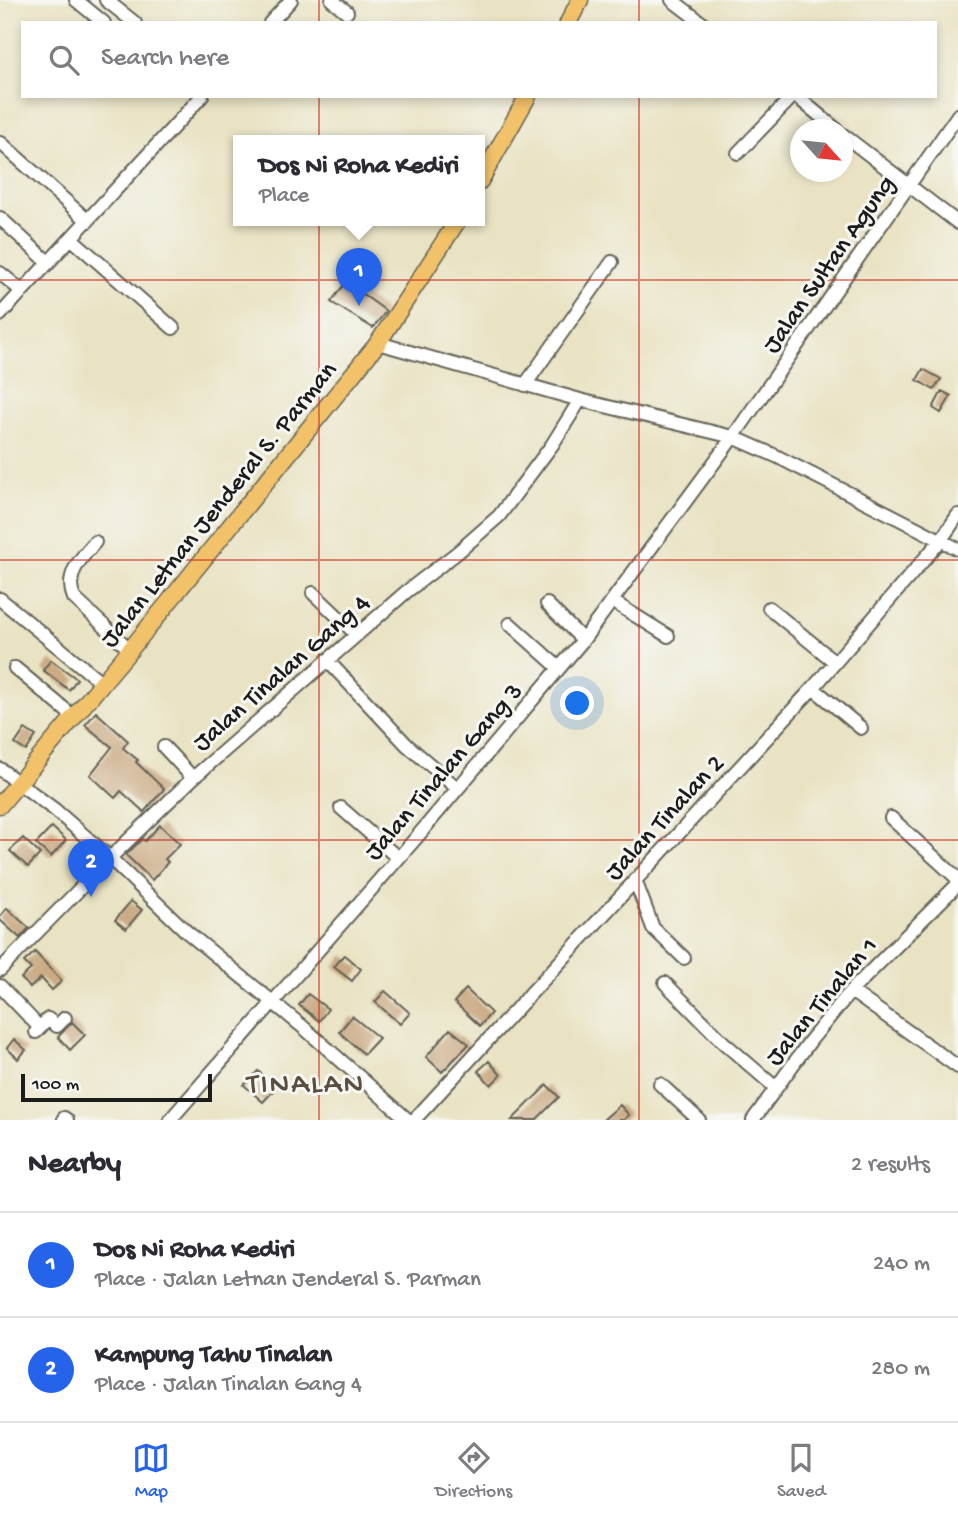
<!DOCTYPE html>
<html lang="en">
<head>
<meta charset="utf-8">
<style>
  :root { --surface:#fff; --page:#f7f7f7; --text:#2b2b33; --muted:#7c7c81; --line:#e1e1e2; --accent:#2563eb }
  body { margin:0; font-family:"Gochi Hand",sans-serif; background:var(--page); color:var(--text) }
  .compass { position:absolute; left:790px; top:119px; width:63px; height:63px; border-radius:50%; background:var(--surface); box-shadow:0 4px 10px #0003; rotate:117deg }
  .scale { position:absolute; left:21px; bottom:18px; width:191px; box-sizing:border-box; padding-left:7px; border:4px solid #1c1c1c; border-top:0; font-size:19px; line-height:24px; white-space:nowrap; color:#1c1c1c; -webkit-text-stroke:5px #f6f6f2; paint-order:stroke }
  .you { position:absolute; left:578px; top:704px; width:24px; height:24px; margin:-18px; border:5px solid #fff; border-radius:50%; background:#1a73e8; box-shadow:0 0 0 10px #1a73e833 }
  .badge { display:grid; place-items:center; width:46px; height:46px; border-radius:50%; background:var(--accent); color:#fff; font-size:23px; font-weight:700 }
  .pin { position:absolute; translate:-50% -58px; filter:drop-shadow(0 2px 4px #0008) }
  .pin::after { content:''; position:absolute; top:37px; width:24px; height:21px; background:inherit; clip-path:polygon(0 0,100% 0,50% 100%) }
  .popup { position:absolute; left:233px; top:135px; width:252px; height:91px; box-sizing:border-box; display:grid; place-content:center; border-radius:0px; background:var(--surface); filter:drop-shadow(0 2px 5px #0005); font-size:23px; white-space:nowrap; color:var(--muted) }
  .popup b { font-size:26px; color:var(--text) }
  .popup::after { content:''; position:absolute; left:50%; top:100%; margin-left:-14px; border:14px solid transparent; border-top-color:var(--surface) }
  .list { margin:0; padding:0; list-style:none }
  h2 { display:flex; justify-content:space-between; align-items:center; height:91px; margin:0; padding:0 28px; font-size:30px }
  h2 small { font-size:23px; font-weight:400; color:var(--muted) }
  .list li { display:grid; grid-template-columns:46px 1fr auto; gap:21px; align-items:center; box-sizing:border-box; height:105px; padding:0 28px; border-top:2px solid var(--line) }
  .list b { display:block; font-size:26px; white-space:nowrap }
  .list p { margin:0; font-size:23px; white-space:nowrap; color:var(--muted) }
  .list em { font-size:23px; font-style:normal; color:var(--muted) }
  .icon { flex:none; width:38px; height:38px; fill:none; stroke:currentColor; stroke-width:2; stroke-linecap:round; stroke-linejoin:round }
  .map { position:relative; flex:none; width:958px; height:1120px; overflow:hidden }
  .search { position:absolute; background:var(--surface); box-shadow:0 4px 10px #0003; left:21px; right:21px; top:21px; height:77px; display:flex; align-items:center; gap:18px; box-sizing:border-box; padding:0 24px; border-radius:0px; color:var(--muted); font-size:26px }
  .sheet { height:301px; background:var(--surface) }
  nav { display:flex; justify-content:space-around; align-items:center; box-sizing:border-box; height:98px; border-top:2px solid var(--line); background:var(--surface); font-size:19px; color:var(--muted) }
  nav a { display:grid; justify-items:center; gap:4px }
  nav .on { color:var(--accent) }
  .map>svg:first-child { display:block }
</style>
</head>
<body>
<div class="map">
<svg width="958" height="1120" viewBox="0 0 958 1120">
  <rect width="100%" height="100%" fill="#f6f6f2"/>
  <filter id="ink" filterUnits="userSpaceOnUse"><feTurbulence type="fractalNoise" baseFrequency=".0143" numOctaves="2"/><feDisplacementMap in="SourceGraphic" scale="14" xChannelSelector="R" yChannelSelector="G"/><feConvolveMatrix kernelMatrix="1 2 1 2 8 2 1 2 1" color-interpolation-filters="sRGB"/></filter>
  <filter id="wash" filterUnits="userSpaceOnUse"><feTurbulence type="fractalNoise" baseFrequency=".00686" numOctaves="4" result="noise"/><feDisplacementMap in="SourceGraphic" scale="28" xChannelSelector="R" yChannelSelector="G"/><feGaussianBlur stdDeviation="1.57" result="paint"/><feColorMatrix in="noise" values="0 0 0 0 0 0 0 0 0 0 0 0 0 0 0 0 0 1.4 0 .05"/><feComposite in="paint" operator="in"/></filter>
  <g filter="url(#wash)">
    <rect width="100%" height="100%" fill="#e9e3c3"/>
    <g id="blocks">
      <path fill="#cbaa84" d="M346 282 386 311 373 328 331 302Z
        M923 369 941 379 934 390 917 380Z
        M942 391 951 396 941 413 933 408Z
        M51 660 77 679 69 690 43 670Z
        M96 712 128 741 123 748 138 760 136 762 164 789 144 812 121 791 115 798 90 775 112 747 85 725Z
        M25 729 36 736 26 751 15 744Z
        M160 825 180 844 165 859 168 862 152 880 126 855 142 839 145 841Z
        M52 827 66 840 51 857 36 844Z
        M23 838 40 854 28 867 10 851Z
        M131 901 142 910 126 929 115 920Z
        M7 908 29 928 20 938 0 920V916Z
        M35 952 62 981 52 990 41 978 30 988 21 978 31 969 24 962Z
        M344 955 361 969 352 981 334 967Z
        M466 989 491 1013 480 1026 454 1002Z
        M385 991 410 1013 400 1024 375 1002Z
        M308 994 328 1009 319 1021 299 1005Z
        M352 1016 379 1038 364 1054 339 1032Z
        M72 1022 85 1035 70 1050 58 1037Z
        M450 1029 469 1044 442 1072 426 1057Z
        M14 1039 26 1050 18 1059 7 1048Z
        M489 1061 501 1075 491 1085 478 1071Z
        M258 1071 276 1088 263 1102 244 1085Z
        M547 1085 559 1097 536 1120H512Z
        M620 1105 629 1115 624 1120H603Z"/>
    </g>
  </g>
  <g filter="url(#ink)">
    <use href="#blocks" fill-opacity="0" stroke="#646256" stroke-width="2"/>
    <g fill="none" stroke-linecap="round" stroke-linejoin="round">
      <defs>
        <path id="minor" d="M76 0 104 23
          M106 0 135 23
          M332 0 347 12
          M672 0 702 23
          M270 23 291 0
          M796 96 837 130
          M842 134 958 223
          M1 143 88 221
          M738 153 793 96
          M0 218 49 263
          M72 239 173 328
          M0 273 22 291
          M0 315 202 96
          M378 343 580 400 733 437 776 456 958 549
          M525 385 612 262
          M95 542C81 558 64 575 74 598L130 650
          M313 593 356 634
          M0 599 102 683
          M612 601 668 636
          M547 604 583 640
          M769 608 835 662
          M510 624 559 668
          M327 660 407 745 457 788
          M15 668 74 717
          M813 688 861 728
          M164 747 193 778
          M0 769 55 810 110 858 187 932 303 1027 408 1120
          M341 808 398 858
          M891 818 958 879
          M635 880 653 928 684 958
          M0 970 110 858 193 778 406 592 458 552 499 516 552 445 580 400
          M665 983 723 1042 776 1088
          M0 986 40 1028
          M851 991 958 1067
          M36 1032 48 1019 57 1026 65 1018
          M660 1084 699 1120
          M64 1118 67 1120
          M170 1120 416 838 583 640 733 437 958 115
          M414 1120 813 688 941 540 958 515
          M753 1120 810 1041 851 991 958 884"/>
        <path id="major" d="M568 23 580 0
          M480 181 528 96
          M0 805 130 650 378 343 458 220"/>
      </defs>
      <use href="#minor" stroke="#646256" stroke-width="16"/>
      <use href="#major" stroke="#646256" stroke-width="19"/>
      <use href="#minor" stroke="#fff" stroke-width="12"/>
      <use href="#major" stroke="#f2c26a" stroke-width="16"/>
    </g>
  </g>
  <path fill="none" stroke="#c8321e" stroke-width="2" stroke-opacity="0.55" d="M319 0V23M639 0V23M319 96V1120M639 96V1120M0 280H958M0 560H958M0 840H958"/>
  <g text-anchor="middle" stroke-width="6" stroke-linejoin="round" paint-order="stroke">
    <g font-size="26" fill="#1c1c1c" stroke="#f6f6f2">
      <text transform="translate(827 263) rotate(-55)" y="9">Jalan Sultan Agung</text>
      <text transform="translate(217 503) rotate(-51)" y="9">Jalan Letnan Jenderal S. Parman</text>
      <text transform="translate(280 671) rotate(-41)" y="9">Jalan Tinalan Gang 4</text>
      <text transform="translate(442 770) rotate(-49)" y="9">Jalan Tinalan Gang 3</text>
      <text transform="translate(663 816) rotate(-47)" y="9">Jalan Tinalan 2</text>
      <text transform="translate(820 1000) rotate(-50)" y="9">Jalan Tinalan 1</text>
    </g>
    <g font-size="30" letter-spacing="2" fill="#594e40" stroke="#f6f6f2">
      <text x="306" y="1092">TINALAN</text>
    </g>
  </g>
</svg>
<svg class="compass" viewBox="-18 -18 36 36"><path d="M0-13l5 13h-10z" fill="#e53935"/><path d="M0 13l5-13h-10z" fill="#7c7c81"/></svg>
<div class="scale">100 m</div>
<div class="you"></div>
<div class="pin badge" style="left:359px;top:306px">1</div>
<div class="popup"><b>Dos Ni Roha Kediri</b>Place</div>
<div class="pin badge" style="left:91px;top:897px">2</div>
<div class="search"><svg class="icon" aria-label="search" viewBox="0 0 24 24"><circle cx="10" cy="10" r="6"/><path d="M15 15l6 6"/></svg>Search here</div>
</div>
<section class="sheet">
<h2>Nearby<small>2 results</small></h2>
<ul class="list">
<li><span class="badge">1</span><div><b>Dos Ni Roha Kediri</b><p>Place · Jalan Letnan Jenderal S. Parman</p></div><em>240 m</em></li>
<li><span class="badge">2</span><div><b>Kampung Tahu Tinalan</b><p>Place · Jalan Tinalan Gang 4</p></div><em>280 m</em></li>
</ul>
</section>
<nav>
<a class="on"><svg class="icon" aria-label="map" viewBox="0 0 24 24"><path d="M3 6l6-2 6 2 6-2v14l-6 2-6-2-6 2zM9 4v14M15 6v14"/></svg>Map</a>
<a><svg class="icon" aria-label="directions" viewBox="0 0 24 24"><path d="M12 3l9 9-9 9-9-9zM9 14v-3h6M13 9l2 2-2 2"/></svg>Directions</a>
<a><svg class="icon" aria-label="saved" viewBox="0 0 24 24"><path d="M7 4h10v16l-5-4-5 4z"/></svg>Saved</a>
</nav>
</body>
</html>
